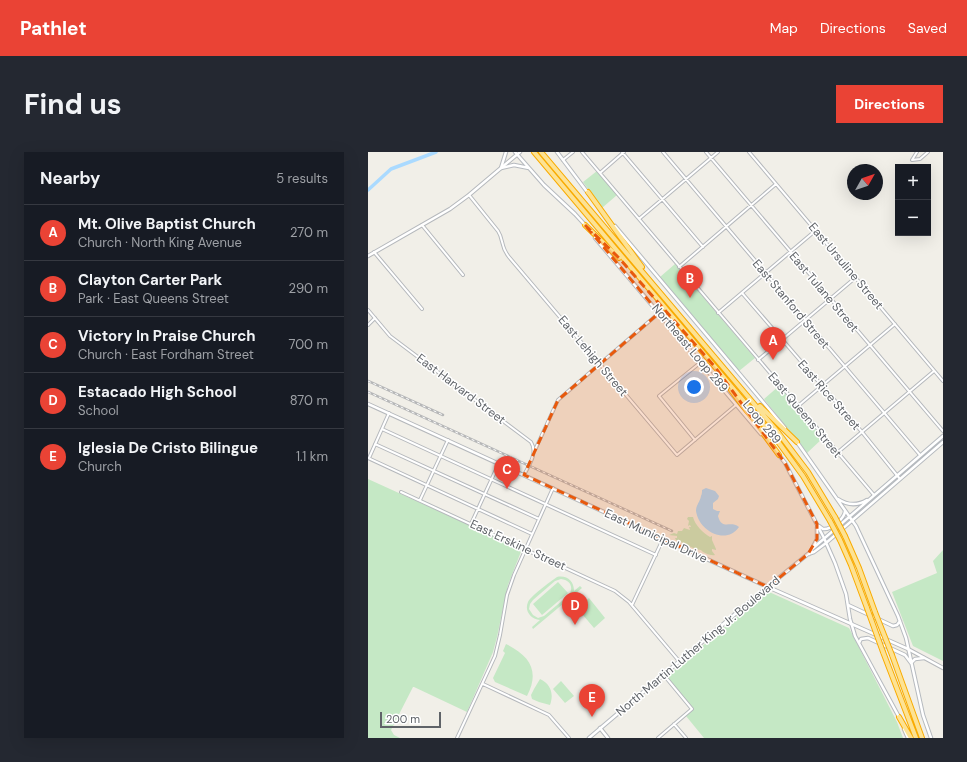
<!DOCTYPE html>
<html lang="en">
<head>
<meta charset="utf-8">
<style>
  :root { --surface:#171b24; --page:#242831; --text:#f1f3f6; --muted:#9ea1a6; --line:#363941; --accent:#ea4335 }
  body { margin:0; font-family:"DM Sans",sans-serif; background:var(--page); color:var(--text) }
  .controls { position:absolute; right:12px; top:12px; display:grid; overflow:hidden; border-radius:0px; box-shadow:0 4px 16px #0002 }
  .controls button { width:36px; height:36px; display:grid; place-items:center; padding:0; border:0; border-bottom:1px solid var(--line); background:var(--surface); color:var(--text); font:20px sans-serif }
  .compass { position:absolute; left:479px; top:12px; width:36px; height:36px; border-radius:50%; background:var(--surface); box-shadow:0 4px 16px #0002; rotate:50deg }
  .scale { position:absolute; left:12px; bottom:10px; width:61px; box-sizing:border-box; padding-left:4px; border:2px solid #5f6368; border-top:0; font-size:11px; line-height:14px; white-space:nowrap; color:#5f6368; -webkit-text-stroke:3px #fff; paint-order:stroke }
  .you { position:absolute; left:326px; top:235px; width:14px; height:14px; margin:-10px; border:3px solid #fff; border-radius:50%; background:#1a73e8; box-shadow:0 0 0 6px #1a73e833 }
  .badge { display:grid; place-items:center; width:26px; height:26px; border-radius:50%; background:var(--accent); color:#fff; font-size:13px; font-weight:700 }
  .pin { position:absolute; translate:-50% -33px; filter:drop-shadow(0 1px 2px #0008) }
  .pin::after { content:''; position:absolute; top:21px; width:14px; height:12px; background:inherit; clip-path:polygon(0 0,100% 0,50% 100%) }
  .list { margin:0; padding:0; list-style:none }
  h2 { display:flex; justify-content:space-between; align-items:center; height:52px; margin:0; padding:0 16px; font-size:17px }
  h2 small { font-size:13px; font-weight:400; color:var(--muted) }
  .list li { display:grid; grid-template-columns:26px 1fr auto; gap:12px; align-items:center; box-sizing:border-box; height:56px; padding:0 16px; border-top:1px solid var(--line) }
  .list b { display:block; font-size:15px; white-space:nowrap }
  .list p { margin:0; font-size:13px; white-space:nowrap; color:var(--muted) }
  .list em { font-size:13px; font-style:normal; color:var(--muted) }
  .map { position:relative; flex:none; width:575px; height:586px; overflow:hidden; border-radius:0px }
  header { display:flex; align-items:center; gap:24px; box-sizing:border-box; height:56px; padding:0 20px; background:var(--accent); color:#fff }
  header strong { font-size:19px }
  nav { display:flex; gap:22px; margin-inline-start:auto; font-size:14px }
  .intro { display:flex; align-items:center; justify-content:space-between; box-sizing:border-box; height:96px; padding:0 24px }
  h1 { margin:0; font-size:28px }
  .button { padding:10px 18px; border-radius:0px; background:var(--accent); color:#fff; font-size:14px; font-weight:700 }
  main { display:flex; gap:24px; padding:0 24px }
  aside { flex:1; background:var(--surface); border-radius:0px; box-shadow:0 4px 16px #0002 }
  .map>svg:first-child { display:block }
</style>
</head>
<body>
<header>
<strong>Pathlet</strong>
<nav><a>Map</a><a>Directions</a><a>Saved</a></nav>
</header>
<div class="intro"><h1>Find us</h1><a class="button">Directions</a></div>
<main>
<aside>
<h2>Nearby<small>5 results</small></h2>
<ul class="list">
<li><span class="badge">A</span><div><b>Mt. Olive Baptist Church</b><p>Church · North King Avenue</p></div><em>270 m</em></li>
<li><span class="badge">B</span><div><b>Clayton Carter Park</b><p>Park · East Queens Street</p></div><em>290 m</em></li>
<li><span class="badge">C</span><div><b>Victory In Praise Church</b><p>Church · East Fordham Street</p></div><em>700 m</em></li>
<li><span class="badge">D</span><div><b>Estacado High School</b><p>School</p></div><em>870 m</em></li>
<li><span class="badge">E</span><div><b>Iglesia De Cristo Bilingue</b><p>Church</p></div><em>1.1 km</em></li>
</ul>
</aside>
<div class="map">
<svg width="575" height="586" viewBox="0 0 575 586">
  <rect width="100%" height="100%" fill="#f1efe8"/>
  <path fill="#c5e8c5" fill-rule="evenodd" d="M229 19 249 43 234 56 215 30Z
    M307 112 387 206 371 219 292 125Z
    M411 234 455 286 439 301 396 247Z
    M0 327 154 397 140 433 129 485 125 500 99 560 46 535H45L23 578 26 583 32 586H0Z
    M320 365H325C327 373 335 381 342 385L344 384V388L348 397V398L344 397V399L347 403C343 404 335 401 333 398 324 397 317 391 308 388L307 386H309V384L301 383 306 381 309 382 310 379H314L316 376 322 378 321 375H323L322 373 320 374 321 369 319 367Z
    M575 398V509L545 494 524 440 569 421 565 409Z
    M189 425C199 423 206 429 206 439L212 434 214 436 165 477 164 475 172 468C163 467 156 459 160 450 164 443 182 430 189 425ZM193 427C202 428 206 435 201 443L176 464 170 466 165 463 161 457 162 452 165 448 187 429Z
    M190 430 200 441 174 463 165 452Z
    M399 439 481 476 529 570 535 586H336L318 564 322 557 297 526Z
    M221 446 237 466 226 476 209 456Z
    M138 492C162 504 172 519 159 544L127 530 125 526 137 501 135 499Z
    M172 527C183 532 186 542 182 553L171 550 164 547 163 543 166 537Z
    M193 529 206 544 197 551 185 537Z"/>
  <path fill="#aadaff" d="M338 336 347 339 351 344 350 347 345 351V357L349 359H352L350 364C354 379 362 368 371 375 359 393 331 380 328 359 328 353 332 350 333 344 334 342 334 340 334 338Z"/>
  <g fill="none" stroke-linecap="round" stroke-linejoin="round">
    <path stroke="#aadaff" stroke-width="3.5" d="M0 38 23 17 68 0"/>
    <defs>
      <path id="minor" d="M214 0 506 343
        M254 0 335 95
        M295 0 552 303
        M338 0 575 279
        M381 0 575 229
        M549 0 544 8 552 7 560 0
        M195 8 205 0
        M232 21 256 0
        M101 43 130 79C136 88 132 94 141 105L309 303 368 253
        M271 67 350 0
        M54 73 95 123
        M6 100 54 157
        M311 115 408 32
        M374 141 494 280 532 327
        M0 158 22 184 163 290C170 301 161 313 156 323
        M350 161 447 79
        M0 173 7 166
        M390 208 487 126
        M430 254 527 172
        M14 277 288 403
        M327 288 291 244 333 210
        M7 292 171 367
        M167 298 190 248 291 161
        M469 301 566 219
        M0 306 164 382
        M1 306 21 261
        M33 340 247 439 261 450 311 509
        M52 348 80 288
        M103 372 131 311
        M264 453 295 387
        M115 532 181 563 201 586
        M306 572 318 586
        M89 586 127 504 132 483 139 443 146 423 185 336
        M290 586 324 557 295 522"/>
      <path id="tertiary" d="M0 104 82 57 101 43 152 0
        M0 252 400 435 540 497 575 516
        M232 576 240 586"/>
      <path id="secondary" d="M138 0 133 16 146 13 161 16
        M147 0 176 33 207 62 218 74
        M189 0 220 41
        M247 74 417 276
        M227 86 393 282
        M429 290 488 374 530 464 538 486 555 563 563 586
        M411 303 417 311 432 340 456 386 467 411 478 442 482 467 487 484 531 565
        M470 347C479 353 489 354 499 348
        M451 374 455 377C463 378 477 366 477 359
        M445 395 449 387V375
        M441 402 444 397 575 284
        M480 453 525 474 529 473 532 469
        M491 491 493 487 500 486 537 503 543 511
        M543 511 547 507 556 506
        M536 577 540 586
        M221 586 386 446 440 402 446 400 458 391 575 290"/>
      <path id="motorway" d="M166 0 411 291 435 324 462 369
        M173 0 409 279 440 320 467 365
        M220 40 274 115
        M217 73 251 106
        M363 238 411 303
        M392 254 429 290
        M477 384 491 416 507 460
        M472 388 483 413 499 456
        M515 500 548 586
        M524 503 554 586
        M531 565 543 586"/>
    </defs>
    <use href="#minor" stroke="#b5b8bc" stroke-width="4"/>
    <use href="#tertiary" stroke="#b5b8bc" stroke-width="4.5"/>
    <use href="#secondary" stroke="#b6babf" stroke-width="4.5"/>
    <use href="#motorway" stroke="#f9ab00" stroke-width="6"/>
    <use href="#minor" stroke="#fff" stroke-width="2"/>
    <use href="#tertiary" stroke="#fff" stroke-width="2.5"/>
    <use href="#secondary" stroke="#fff" stroke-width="2.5"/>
    <use href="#motorway" stroke="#fde293" stroke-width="4"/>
    <defs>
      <path id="rail" d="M0 229 75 263
        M0 240 304 379"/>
    </defs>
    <use href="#rail" stroke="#b6b7b8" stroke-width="2.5"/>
    <use href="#rail" stroke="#fff" stroke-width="1" stroke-dasharray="3" stroke-linecap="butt"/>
    <defs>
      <path id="motorway-bridge" d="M467 365 477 384
        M462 369 472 388
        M499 456 515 500
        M507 460 524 503"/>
    </defs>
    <use href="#motorway-bridge" stroke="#f9ab00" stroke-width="6" stroke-linecap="butt"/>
    <use href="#motorway-bridge" stroke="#fde293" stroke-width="4"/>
  </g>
  <path fill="#e8590c" fill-opacity="0.2" stroke="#e8590c" stroke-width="3" stroke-dasharray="8 5" stroke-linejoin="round" d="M217 73 251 106 347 215 417 311 449 372V387L440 402 400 435 156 323 190 248 291 161Z"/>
  <g text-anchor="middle" stroke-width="3" stroke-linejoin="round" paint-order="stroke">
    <g font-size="12" fill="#5f6368" stroke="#fff">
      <text transform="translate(478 114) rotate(50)" y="4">East Ursuline Street</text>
      <text transform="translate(456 140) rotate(50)" y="4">East Tulane Street</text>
      <text transform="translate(423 152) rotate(50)" y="4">East Stanford Street</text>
      <text transform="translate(322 196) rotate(50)" y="4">Northeast Loop 289</text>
      <text transform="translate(225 204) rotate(50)" y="4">East Lehigh Street</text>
      <text transform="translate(93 237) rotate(37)" y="4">East Harvard Street</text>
      <text transform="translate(461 243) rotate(49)" y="4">East Rice Street</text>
      <text transform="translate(437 263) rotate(50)" y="4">East Queens Street</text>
      <text transform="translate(394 270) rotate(50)" y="4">Loop 289</text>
      <text transform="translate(288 384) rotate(25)" y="4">East Municipal Drive</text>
      <text transform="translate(150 393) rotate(25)" y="4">East Erskine Street</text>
      <text transform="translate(330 494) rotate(-40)" y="4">North Martin Luther King Jr. Boulevard</text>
    </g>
  </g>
</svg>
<div class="controls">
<button>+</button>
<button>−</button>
</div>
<svg class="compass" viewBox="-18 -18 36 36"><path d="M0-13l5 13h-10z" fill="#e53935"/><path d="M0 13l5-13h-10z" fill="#9ea1a6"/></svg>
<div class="scale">200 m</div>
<div class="you"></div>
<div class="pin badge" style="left:405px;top:208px">A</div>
<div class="pin badge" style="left:322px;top:146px">B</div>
<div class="pin badge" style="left:139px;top:337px">C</div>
<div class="pin badge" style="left:207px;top:473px">D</div>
<div class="pin badge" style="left:224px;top:565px">E</div>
</div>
</main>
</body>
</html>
